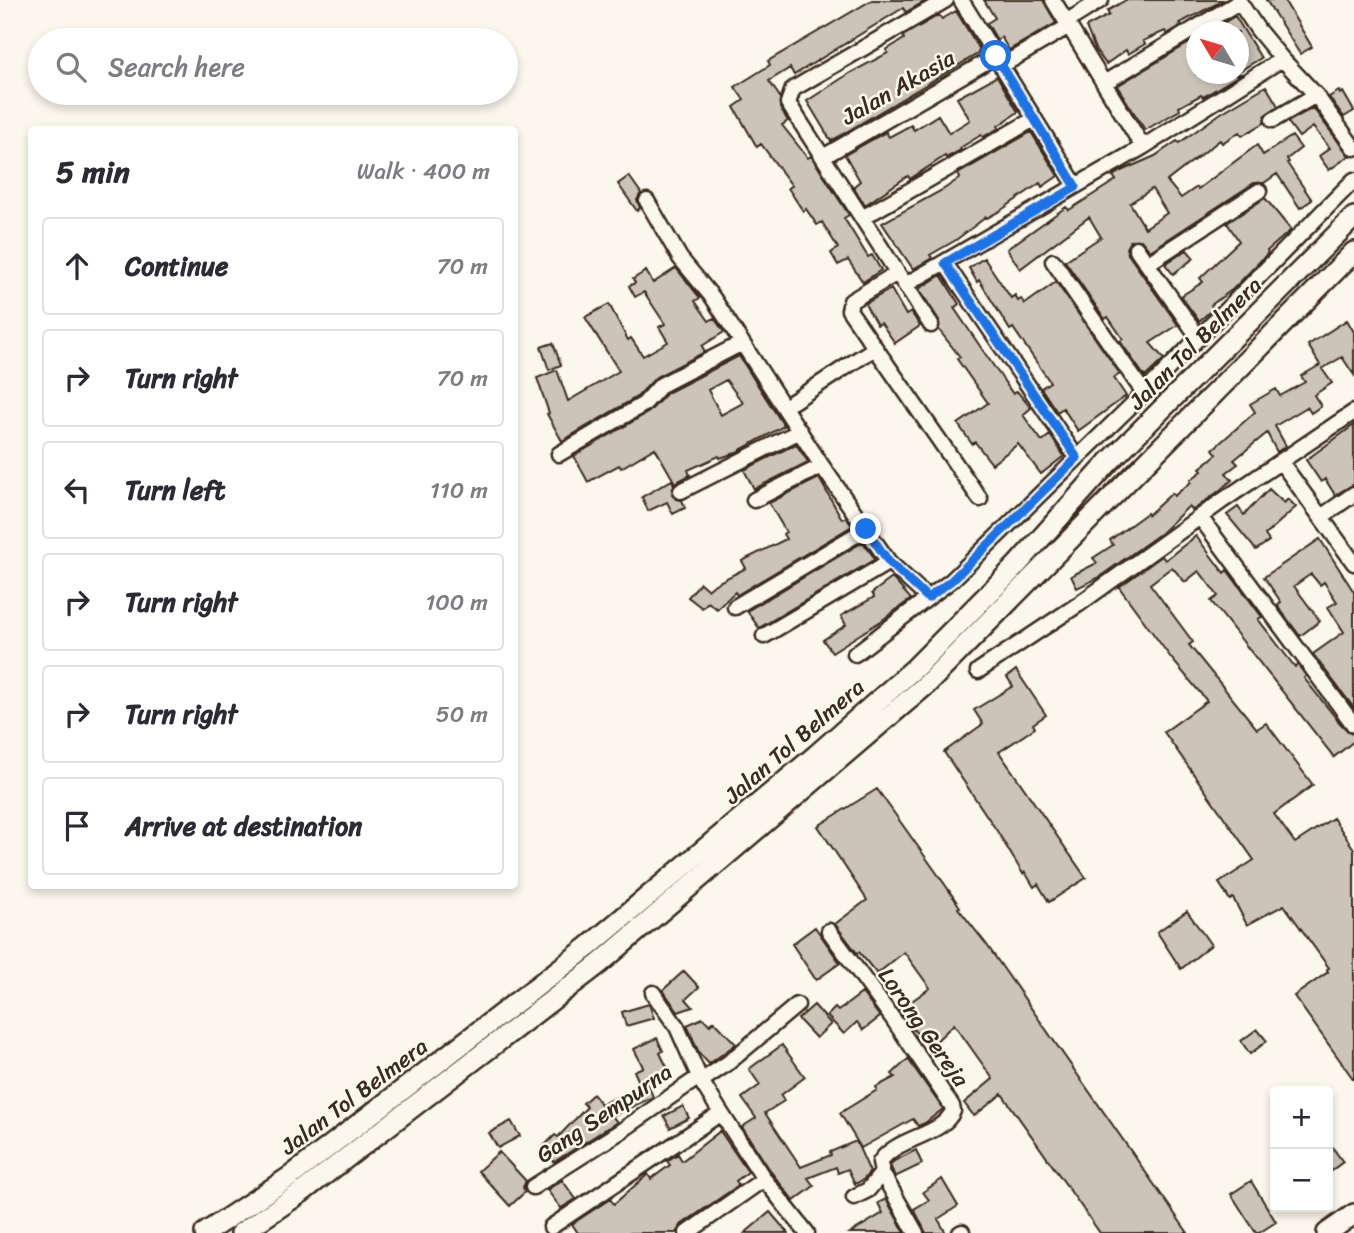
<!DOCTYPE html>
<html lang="en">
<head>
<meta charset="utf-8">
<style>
  :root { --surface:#fff; --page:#f7f7f7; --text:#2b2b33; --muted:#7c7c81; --line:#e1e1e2 }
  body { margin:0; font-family:Sriracha,sans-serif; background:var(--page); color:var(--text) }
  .controls { position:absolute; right:21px; bottom:21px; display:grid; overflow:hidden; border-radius:7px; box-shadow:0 4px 10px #0003 }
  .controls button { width:63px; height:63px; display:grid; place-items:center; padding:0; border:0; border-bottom:2px solid var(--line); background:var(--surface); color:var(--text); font:35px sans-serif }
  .compass { position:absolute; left:1186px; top:21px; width:63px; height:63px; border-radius:50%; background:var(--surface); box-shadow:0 4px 10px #0003; rotate:308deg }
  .stop { position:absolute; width:21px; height:21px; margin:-16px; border:5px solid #1a73e8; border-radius:50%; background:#fff }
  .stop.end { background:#1a73e8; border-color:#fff; box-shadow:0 2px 7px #0008 }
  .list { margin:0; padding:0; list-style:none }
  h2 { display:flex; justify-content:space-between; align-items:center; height:91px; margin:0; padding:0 28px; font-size:30px }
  h2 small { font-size:23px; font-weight:400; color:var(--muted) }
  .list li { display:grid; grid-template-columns:46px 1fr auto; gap:21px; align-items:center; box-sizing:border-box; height:98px; margin:0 14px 14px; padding:0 14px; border:2px solid var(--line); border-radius:7px }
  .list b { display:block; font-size:26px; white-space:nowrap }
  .list em { font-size:23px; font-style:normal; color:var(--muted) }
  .icon { flex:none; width:38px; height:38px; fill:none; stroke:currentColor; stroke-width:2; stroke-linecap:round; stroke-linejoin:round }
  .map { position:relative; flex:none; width:1354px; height:1233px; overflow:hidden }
  .search { position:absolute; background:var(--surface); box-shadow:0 4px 10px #0003; left:28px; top:28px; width:490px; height:77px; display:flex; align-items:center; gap:18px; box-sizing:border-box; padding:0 24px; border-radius:38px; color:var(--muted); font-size:26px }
  .panel { position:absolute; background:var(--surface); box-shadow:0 4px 10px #0003; left:28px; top:126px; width:490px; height:763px; border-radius:7px }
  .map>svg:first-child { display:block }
</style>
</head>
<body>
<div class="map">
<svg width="1354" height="1233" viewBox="0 0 1354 1233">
  <rect width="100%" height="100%" fill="#fbf7ec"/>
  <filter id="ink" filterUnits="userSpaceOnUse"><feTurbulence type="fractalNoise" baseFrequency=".0143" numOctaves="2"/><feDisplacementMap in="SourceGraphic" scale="14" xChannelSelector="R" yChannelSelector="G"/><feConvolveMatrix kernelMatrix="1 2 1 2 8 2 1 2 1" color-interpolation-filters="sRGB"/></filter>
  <g filter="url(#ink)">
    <path fill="#ccc4b9" stroke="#3b2a1e" stroke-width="2" fill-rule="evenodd" d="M872 0H927L906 12 903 8 794 75 790 68 769 81 780 97V108L788 121 782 125 808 158 811 156 849 215 844 218 868 257 872 255 881 270 863 282 848 260 838 265 831 253 838 248 822 222 817 225 806 209 803 211 788 188 792 186 761 144 757 147 734 107 744 100 735 87 770 65 768 61Z
      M984 0H1043L1056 23 1009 50 1001 37 997 40 987 23 995 18Z
      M1126 0H1224L1180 23 1182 25 1167 34 1165 31 1143 41 1145 44 1128 54 1126 50 1106 64 1095 49 1086 27 1109 15 1107 11Z
      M1266 0H1284L1312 47 1300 54Z
      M956 11 980 50 978 51 979 53 831 141 807 101 850 73 888 53 886 50 904 39 903 36 939 15 942 19Z
      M1235 16 1261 58 1238 72V32H1213L1212 30Z
      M1196 39V74H1241L1203 97 1201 95 1179 107 1180 110 1145 130 1117 86Z
      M997 76 1018 112 998 126 999 128 983 137 981 135 960 148 961 150 946 158 945 156 910 179 908 176 865 205 853 187 860 181 845 155 886 132 889 137 911 125 914 130 938 115 949 133 970 120 957 98Z
      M1266 86 1278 106 1265 115 1264 123 1242 136 1239 132 1222 143 1220 140 1167 181 1181 198 1197 187 1198 189 1257 145 1263 155 1292 136 1301 148 1287 159 1289 162 1287 163 1312 200 1300 208 1277 174 1264 183H1254L1150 251 1141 240 1130 241 1126 248 1128 254 1178 325 1150 343 1164 359 1145 377 1120 341 1123 339 1108 317 1105 319 1065 261 1101 237 1089 217 1020 269 1007 249 1066 207 1069 210 1116 180 1113 176 1121 171 1155 156 1177 141 1179 143 1221 113ZM1152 189 1167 213 1145 228 1130 203Z
      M1339 91 1340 94 1343 92 1354 111 1344 117 1329 97Z
      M1313 108 1349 156 1329 170 1319 156 1330 148 1313 127 1299 137 1288 122Z
      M1031 132 1058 176 1042 187 1040 183 1000 211 987 218 986 217 956 240 930 255 932 258 913 269 882 223 944 189 960 178 958 174Z
      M629 176 641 193 637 200 640 208 637 211 618 184Z
      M1265 198 1291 230 1267 251 1268 253 1233 289 1211 305 1213 309 1199 321 1181 296 1203 282 1200 278 1239 241 1227 223Z
      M1187 250 1194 258 1173 274 1165 264Z
      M984 258 1011 298 1015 295 1018 301 1021 299 1025 304 1056 282 1120 374 1114 378 1126 396 1078 431 1063 408 1057 412 1041 388 1050 382 1013 328 1010 330 979 280 977 282 969 268Z
      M676 268 700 298 695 301 709 321 714 318 724 332 702 346 705 352 656 377 638 396 562 441 547 414 549 413 537 378 557 370 568 401 619 371 585 317 609 304 628 340 631 338 643 356 668 342 659 327 665 324 644 292 635 297 629 286 635 283 633 279 646 271 653 283Z
      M941 275 959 304 954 308 997 371 1013 394 1017 391 1031 408 1023 415 1042 441 1050 435 1064 456 1041 474 1018 444 992 464 975 442 972 444 958 424 988 403 957 359 960 357 939 330V320L919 289Z
      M891 289 906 315 911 312 920 326 895 343 881 323 877 325 865 304Z
      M1347 320 1354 332V375L1342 357 1322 369 1332 383 1314 395 1321 406 1311 413 1307 407 1275 426 1286 446 1277 452 1267 433 1234 460 1238 464 1226 473 1232 480 1219 491 1195 509 1192 510 1189 506 1161 533 1098 578 1077 588 1071 576 1097 563 1093 558 1113 545 1110 540 1147 513 1148 515 1172 493 1174 496 1191 482 1190 480 1202 471 1200 468 1217 454 1213 449 1255 412 1250 404 1276 389 1280 396 1305 382 1301 376 1320 365 1308 345Z
      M553 343 561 365 549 370 541 347Z
      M739 356 784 426 735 453 720 458 719 456 688 470 690 475 675 483 655 448 621 468 619 465 588 482 574 456 649 412 667 393ZM726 380 743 403 721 415 708 390Z
      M1354 425V484L1335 495 1325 479 1321 482 1306 460Z
      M796 444 808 462 754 489 744 470Z
      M819 478 842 519 846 517 852 526 737 595 735 592 717 609 708 602 702 608 688 597 700 583 708 590 715 584 746 568 742 561 786 539 783 534 786 532 769 503Z
      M672 480 674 485 672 495 676 499 682 500 685 508 673 514 667 502 648 511 642 497Z
      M1269 489 1284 503 1288 499 1296 507 1265 535 1269 541 1256 550 1227 515 1238 507 1244 515Z
      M1196 536 1224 573 1227 570 1262 617 1258 619 1295 667 1298 665 1306 676 1304 678 1340 723 1350 733 1354 734V741L1334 757 1211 601 1218 596 1199 571 1185 582 1172 567 1150 584 1193 642 1189 645 1257 729 1266 723 1313 785 1274 814 1295 843 1333 818 1354 849V1080L1294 996 1328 972 1327 969 1329 968 1284 905 1247 925 1233 898 1230 900 1219 883 1254 860 1164 732 1207 701 1171 658 1119 587 1162 556 1165 560Z
      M1320 539 1354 592V708L1313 654 1344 632 1328 607 1337 602 1324 582 1320 585 1311 574 1294 586 1320 621 1300 636 1277 605 1281 602 1264 577Z
      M863 542 875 559 759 628 747 611Z
      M892 578 911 599 881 621 832 652 823 640 846 625 841 616 874 597 872 593Z
      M1016 670 1046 715 1033 724 1035 728 999 752 1086 878 1049 902 1038 884 1034 887 1025 872 1023 874 997 831 944 752 983 724 974 710 1013 686 1007 677Z
      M877 789 946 886 960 907 958 908 987 945 1188 1233H1100L1002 1094 974 1116 964 1103 993 1079 954 1024 930 1047 912 1028 899 1010 930 988 904 952 877 974 859 952 857 953 835 924 867 900 818 826Z
      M1187 911 1211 945 1181 969 1157 932Z
      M815 927 840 963 816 980 792 944Z
      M684 971 699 987 686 999 693 1007 678 1012 663 990Z
      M862 993 880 1017 863 1030 857 1022 844 1034 827 1016 835 1008 838 1011Z
      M649 1004 654 1018 626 1026 622 1012Z
      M814 1005 831 1024 816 1038 798 1019Z
      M703 1018 710 1025 714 1021 736 1044 709 1064 699 1053 687 1025Z
      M1257 1029 1267 1041 1250 1054 1241 1041Z
      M657 1038 663 1051 660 1053 668 1069 639 1082 634 1071 643 1067 634 1049Z
      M782 1045 805 1077 781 1095 784 1101 765 1113 801 1167 831 1155 830 1152 856 1141 870 1172 863 1180 855 1184 848 1169 838 1173 836 1167 808 1178 814 1186 794 1201 772 1173 742 1127 756 1118 742 1098 760 1085 749 1069Z
      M908 1059 943 1109 925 1123 918 1126 913 1119 861 1148 840 1113 877 1090 876 1087 895 1077 892 1074Z
      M648 1084 653 1097 612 1116 617 1122 554 1162 541 1149 555 1135 558 1137 587 1107 583 1103 593 1094 601 1104Z
      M683 1106 689 1118 670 1128 664 1116Z
      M511 1121 520 1136 498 1148 489 1133Z
      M720 1131 748 1172 736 1181 739 1185 681 1225 676 1233H578L572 1224 610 1199 614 1204 648 1174 651 1179 670 1165 667 1161 678 1154 682 1161Z
      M1328 1141 1343 1162 1328 1173Z
      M916 1150 922 1164 895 1177 890 1165 894 1161Z
      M499 1152 526 1181 523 1187 525 1192 510 1206 478 1171Z
      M942 1179 958 1206 938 1219 946 1233H926L914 1209 929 1200 923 1192Z
      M562 1180 576 1199 561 1208 547 1190Z
      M1251 1181 1276 1222 1259 1233H1256L1231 1194Z
      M886 1199 905 1233H850L883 1213 878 1203Z
      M770 1212 788 1233H745Z"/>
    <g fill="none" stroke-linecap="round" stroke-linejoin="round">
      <defs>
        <path id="minor" d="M961 0 1076 186
          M1053 0 1143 147
          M1066 22 1101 0
          M1282 59 1316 95 1354 148
          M1001 66 1069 26
          M1104 83 1239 2
          M1273 120 1316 95
          M823 157 996 56
          M647 201 680 258 713 298 822 466 866 529 889 562 928 598 952 580 1144 393 1354 180
          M862 218 1034 119
          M1136 248 1199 338
          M1053 261 1144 393
          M945 263 1077 458
          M1147 264 1259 191
          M897 273 851 301 849 310 980 499
          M905 285 1143 147 1282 59 1258 30 1238 0
          M931 325 788 103 793 89 946 0
          M792 402 875 348
          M559 454 644 404 661 385 742 343
          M1281 462 1354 563
          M681 491 800 431
          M754 500 822 466
          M1200 517 1354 725
          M1321 517 1354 494
          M735 607 866 529
          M764 636 889 562
          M855 654 928 598
          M978 671 1079 604 1222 501 1354 412
          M829 931 893 1019 952 1106 953 1111C941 1137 896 1137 880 1162L882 1173 916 1233
          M653 993 677 1027 701 1081 721 1113 764 1179 807 1233
          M701 1081 728 1063 797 1005
          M533 1187 621 1131 699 1077
          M854 1197 868 1190 882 1173
          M551 1227 721 1113
          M687 1233 764 1179
          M960 1233 962 1232"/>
        <path id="highway" d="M205 1233 291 1176 588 947 815 756 915 668 1016 566 1109 462 1354 217
          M241 1233 302 1192 599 964 927 684 1354 252
          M1327 1233 1354 1214"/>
      </defs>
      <use href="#minor" stroke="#3b2a1e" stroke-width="19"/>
      <use href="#highway" stroke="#3b2a1e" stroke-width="24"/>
      <use href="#minor" stroke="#fbf7ec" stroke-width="14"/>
      <use href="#highway" stroke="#fbf7ec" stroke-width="19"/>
    </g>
  </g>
  <g fill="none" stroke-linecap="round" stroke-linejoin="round" filter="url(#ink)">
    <path stroke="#1a73e8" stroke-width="9" d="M866 529 889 562 928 598 952 580 1077 458 945 263 1076 187 996 56"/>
  </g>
  <g text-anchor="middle" stroke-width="5" stroke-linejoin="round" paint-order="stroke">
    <g font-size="23" fill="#3b2a1e" stroke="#fbf7ec">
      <text transform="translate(898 87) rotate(-30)" y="8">Jalan Akasia</text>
      <text transform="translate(1195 343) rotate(-45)" y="8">Jalan Tol Belmera</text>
      <text transform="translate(794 741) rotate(-41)" y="8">Jalan Tol Belmera</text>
      <text transform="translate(924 1027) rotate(55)" y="8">Lorong Gereja</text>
      <text transform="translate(354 1096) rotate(-37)" y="8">Jalan Tol Belmera</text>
      <text transform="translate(604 1113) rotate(-34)" y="8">Gang Sempurna</text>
    </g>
  </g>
</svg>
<div class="controls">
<button>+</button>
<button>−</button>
</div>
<svg class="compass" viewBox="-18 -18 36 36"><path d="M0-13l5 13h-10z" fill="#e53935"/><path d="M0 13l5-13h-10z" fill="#7c7c81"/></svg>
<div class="stop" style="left:996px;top:56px"></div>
<div class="stop end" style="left:866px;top:529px"></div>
<div class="search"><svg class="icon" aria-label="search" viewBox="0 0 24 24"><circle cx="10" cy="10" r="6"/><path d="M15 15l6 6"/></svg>Search here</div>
<section class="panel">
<h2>5 min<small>Walk · 400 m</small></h2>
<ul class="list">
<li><svg class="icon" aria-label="ahead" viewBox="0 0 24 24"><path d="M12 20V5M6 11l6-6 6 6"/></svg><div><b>Continue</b></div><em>70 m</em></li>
<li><svg class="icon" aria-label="right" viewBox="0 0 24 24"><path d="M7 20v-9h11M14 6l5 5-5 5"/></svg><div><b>Turn right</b></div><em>70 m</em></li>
<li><svg class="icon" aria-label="left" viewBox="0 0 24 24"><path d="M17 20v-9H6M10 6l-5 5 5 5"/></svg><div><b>Turn left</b></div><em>110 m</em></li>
<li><svg class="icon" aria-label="right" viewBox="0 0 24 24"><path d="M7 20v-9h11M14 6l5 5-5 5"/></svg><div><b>Turn right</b></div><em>100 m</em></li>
<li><svg class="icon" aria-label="right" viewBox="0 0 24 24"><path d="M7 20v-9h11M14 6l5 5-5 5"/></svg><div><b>Turn right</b></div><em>50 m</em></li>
<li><svg class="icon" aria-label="arrive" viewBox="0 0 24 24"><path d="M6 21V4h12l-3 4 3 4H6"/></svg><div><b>Arrive at destination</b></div></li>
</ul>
</section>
</div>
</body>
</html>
